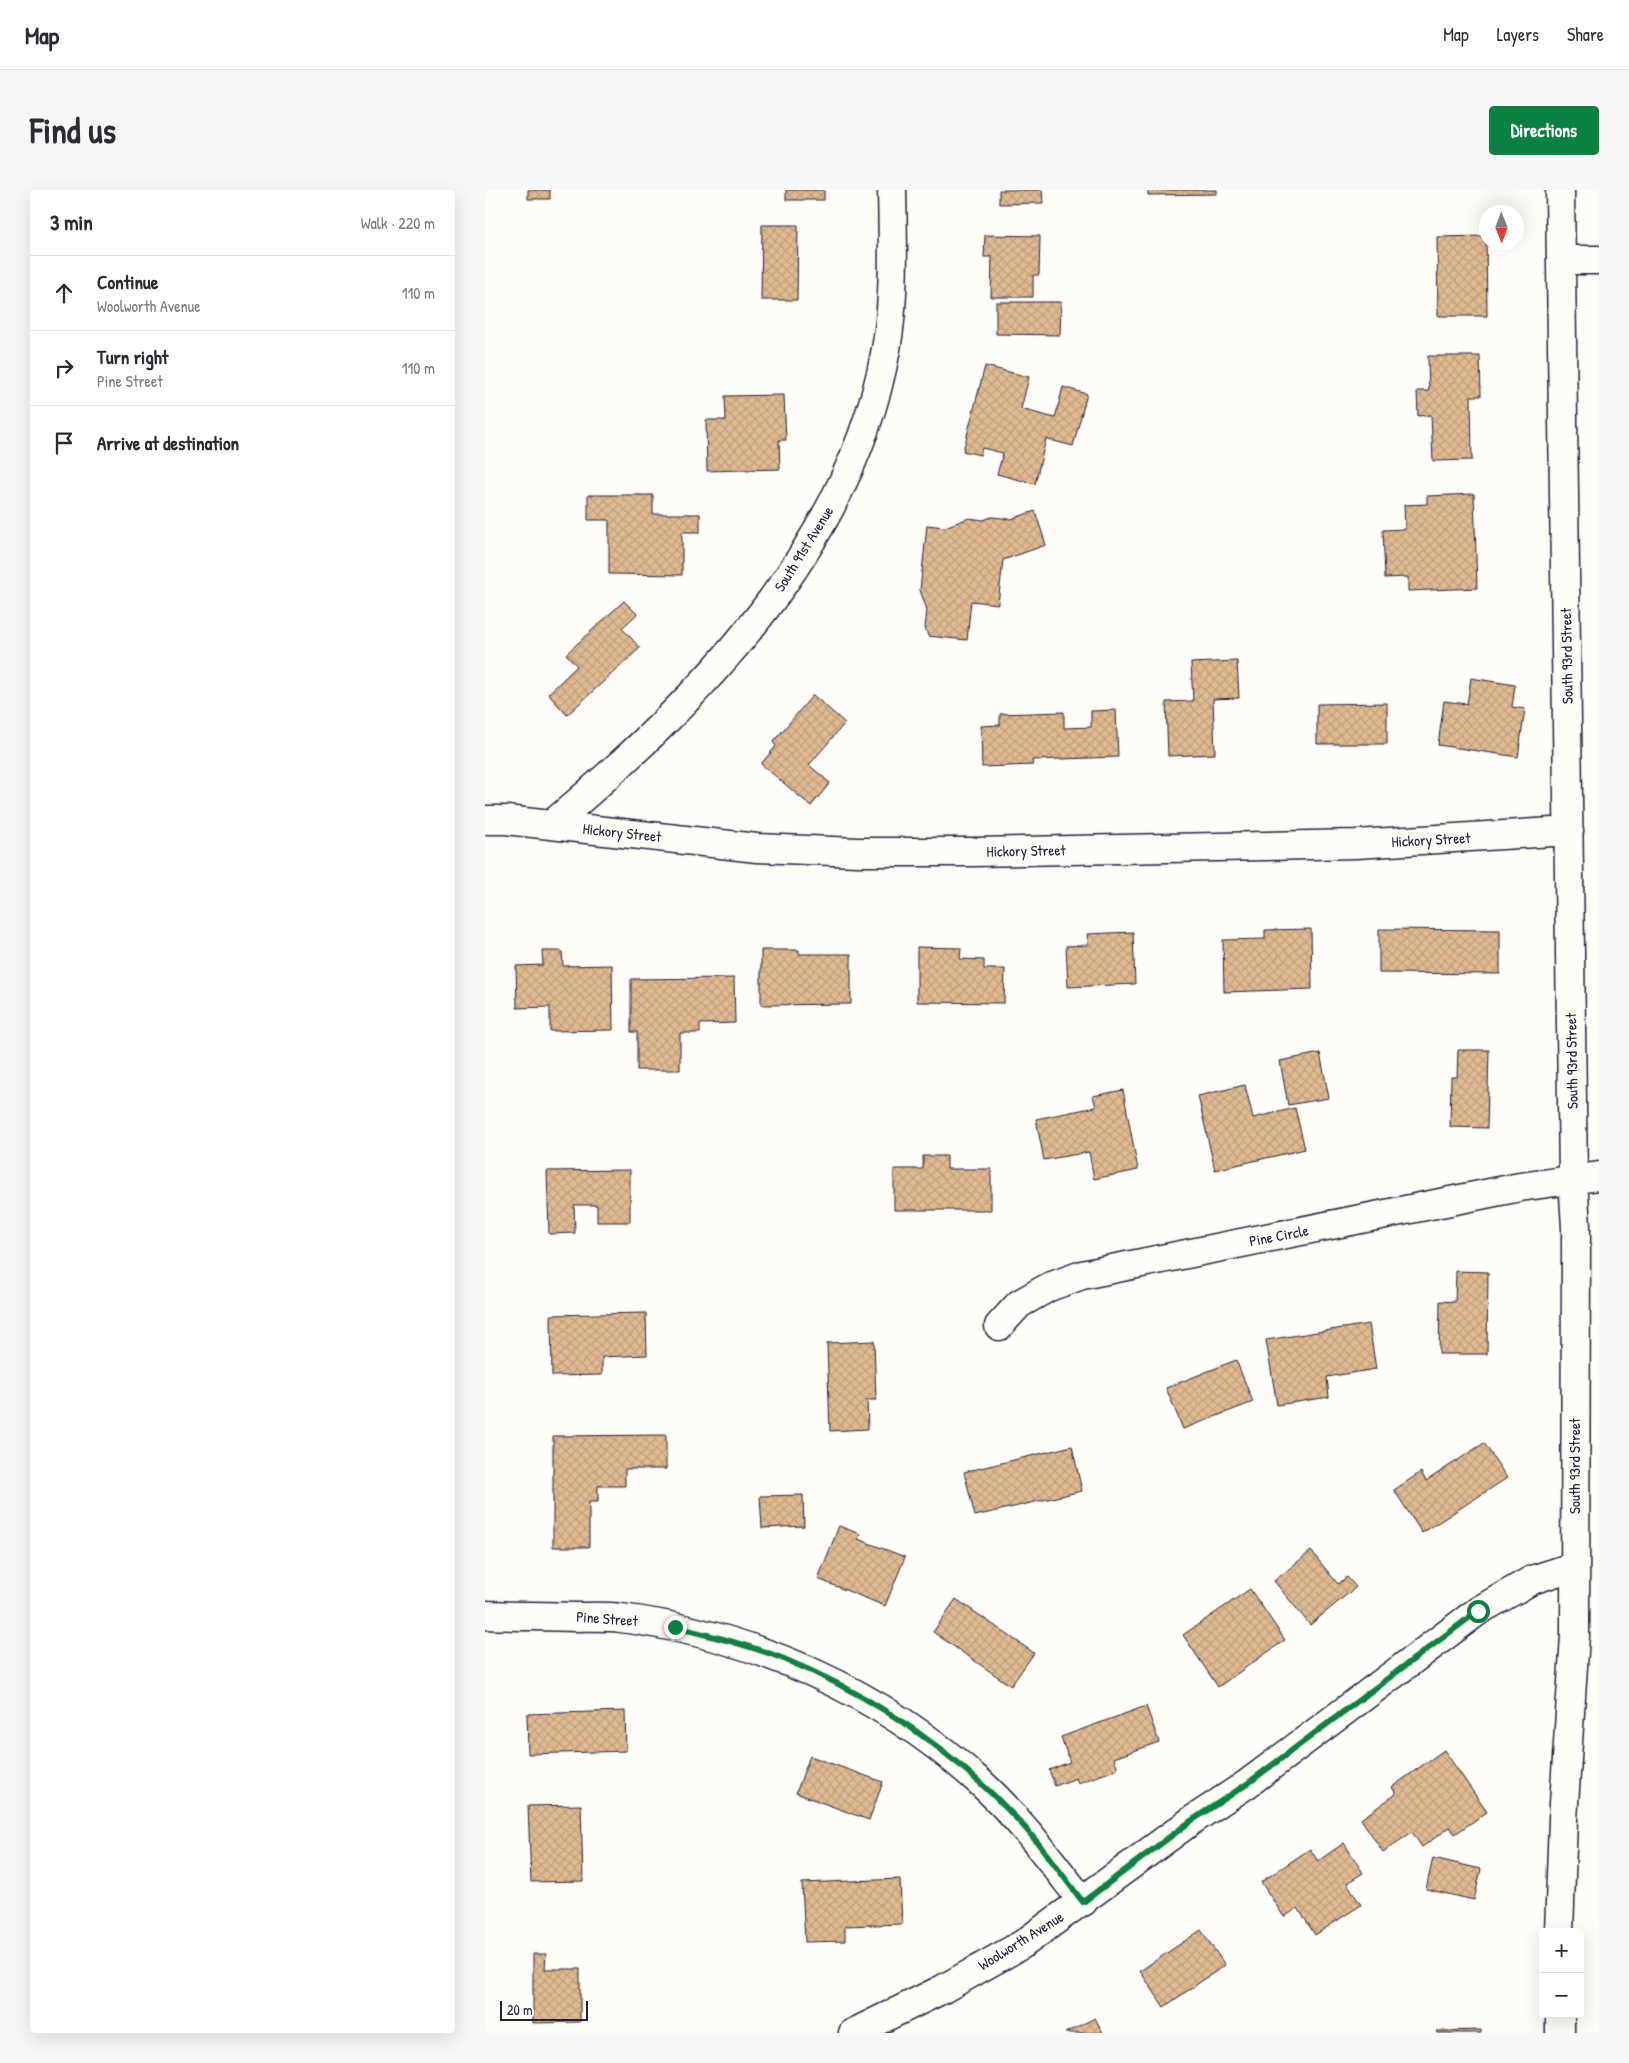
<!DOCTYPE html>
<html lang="en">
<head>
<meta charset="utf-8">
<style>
  :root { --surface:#fff; --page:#f7f7f7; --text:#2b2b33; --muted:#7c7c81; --line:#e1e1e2; --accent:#0b8043 }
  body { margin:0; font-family:"Patrick Hand",sans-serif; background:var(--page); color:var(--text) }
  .controls { position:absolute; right:15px; bottom:15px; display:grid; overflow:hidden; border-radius:5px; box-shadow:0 5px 20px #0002 }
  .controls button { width:45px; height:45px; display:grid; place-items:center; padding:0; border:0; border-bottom:1px solid var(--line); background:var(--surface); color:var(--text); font:25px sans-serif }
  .compass { position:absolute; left:994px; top:15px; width:45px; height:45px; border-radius:50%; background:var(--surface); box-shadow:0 5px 20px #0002; rotate:179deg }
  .scale { position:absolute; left:15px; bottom:12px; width:88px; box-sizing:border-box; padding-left:5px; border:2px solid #22223b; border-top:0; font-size:14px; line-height:18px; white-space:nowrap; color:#22223b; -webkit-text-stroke:4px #fdfcf7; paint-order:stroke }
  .stop { position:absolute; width:15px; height:15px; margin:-11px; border:4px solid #0b8043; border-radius:50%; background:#fff }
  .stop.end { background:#0b8043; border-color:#fff; box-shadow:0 1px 5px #0008 }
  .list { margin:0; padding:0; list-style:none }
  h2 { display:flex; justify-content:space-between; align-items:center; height:65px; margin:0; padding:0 20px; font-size:21px }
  h2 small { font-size:16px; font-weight:400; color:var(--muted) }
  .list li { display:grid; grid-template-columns:32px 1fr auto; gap:15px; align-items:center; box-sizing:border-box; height:75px; padding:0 20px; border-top:1px solid var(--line) }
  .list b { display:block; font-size:19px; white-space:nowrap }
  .list p { margin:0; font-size:16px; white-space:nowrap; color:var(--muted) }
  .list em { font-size:16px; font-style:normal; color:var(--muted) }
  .icon { flex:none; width:28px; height:28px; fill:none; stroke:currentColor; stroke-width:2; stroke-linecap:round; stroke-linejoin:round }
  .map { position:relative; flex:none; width:1114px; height:1843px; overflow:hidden; border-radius:5px }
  header { display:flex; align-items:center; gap:30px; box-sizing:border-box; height:70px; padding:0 25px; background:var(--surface); border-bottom:1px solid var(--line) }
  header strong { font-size:24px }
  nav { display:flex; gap:28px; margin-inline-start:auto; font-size:18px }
  .intro { display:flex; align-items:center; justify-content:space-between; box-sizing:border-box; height:120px; padding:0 30px }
  h1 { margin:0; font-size:35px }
  .button { padding:12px 22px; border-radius:5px; background:var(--accent); color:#fff; font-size:18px; font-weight:700 }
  main { display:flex; gap:30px; padding:0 30px }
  aside { flex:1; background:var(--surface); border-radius:5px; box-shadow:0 5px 20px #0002 }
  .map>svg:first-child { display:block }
</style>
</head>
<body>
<header>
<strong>Map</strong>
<nav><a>Map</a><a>Layers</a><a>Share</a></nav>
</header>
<div class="intro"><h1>Find us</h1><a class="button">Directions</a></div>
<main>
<aside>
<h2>3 min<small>Walk · 220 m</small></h2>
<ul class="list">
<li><svg class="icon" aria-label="ahead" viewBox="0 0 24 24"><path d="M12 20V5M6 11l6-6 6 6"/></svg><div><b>Continue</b><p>Woolworth Avenue</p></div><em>110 m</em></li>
<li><svg class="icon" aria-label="right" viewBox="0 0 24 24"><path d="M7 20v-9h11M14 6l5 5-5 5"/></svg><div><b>Turn right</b><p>Pine Street</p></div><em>110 m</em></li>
<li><svg class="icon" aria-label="arrive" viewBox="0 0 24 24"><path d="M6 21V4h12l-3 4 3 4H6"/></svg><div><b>Arrive at destination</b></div></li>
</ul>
</aside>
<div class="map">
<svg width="1114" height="1843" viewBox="0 0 1114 1843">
  <defs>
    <pattern id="building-cross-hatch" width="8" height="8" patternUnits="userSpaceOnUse" patternTransform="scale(1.25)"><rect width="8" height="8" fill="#dfb990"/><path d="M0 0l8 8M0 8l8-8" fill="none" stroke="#bf9f7d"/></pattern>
  </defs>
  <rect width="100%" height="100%" fill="#fdfcf7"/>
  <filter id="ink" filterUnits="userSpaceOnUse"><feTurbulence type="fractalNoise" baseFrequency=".02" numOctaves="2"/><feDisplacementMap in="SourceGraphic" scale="10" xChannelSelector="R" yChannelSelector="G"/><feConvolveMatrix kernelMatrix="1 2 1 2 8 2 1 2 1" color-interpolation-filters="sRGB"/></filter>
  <g filter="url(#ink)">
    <path fill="url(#building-cross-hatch)" stroke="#22223b" d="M43 0H65V9H43Z
      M301 0H339V10H301Z
      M514 0H557L558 13 514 14Z
      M663 0H732V4L663 5Z
      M277 35H313L312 110H276Z
      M500 45 555 46 554 85H548V107H506L507 67H499Z
      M1001 46 1002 126H953L952 47Z
      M511 112H576L575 145 511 144Z
      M943 166H995L996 206H986L987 270 948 271 946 225 933 226 932 201H944Z
      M500 176 544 187 536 219 570 228 578 197 602 204 588 256 561 249 550 294 512 284 518 263 497 258 495 265 478 261Z
      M299 205 301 250H294L295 279 222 281 221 230H241L240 206Z
      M989 304 992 398 923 401V387L900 388 898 340 920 339 919 315 942 314V306Z
      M103 305H168V324H215V342H197V385L124 384V330H103Z
      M550 321 561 355 518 370 513 414 486 411 482 450 443 446 440 438 442 420 435 400 442 335 460 337 484 328 498 330 507 327 526 329Z
      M139 411 152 424 137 438 155 458 82 525 63 504 92 476 81 464Z
      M752 471 754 508 728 509 730 564 683 566 681 512 708 511 706 473Z
      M986 488 1030 495 1027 517 1040 519 1033 567 953 555 959 511 982 514Z
      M328 505 360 533 324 575 345 593 326 616 276 574 291 556 288 552Z
      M902 513V554H832V514Z
      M631 520 633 567 547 570 548 575 497 577 496 536 515 535V524L579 522V538L606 537V521Z
      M826 739 827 799 739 802 738 750 780 749V740Z
      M894 739 1015 740V784L894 783Z
      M648 742 650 794 583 797 581 756 603 755 602 744Z
      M432 757 476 758 475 769 499 770V779H520L519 813 432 812Z
      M276 760H314V764H366V814L276 815Z
      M57 761H77L78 776 127 775 128 840 65 841V817L32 818 31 776 58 775Z
      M249 788 250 833 215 834V843H195V880H152V842H146V789Z
      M973 860H1004L1002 938 965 937 966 887H972Z
      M835 863 844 908 803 915 795 871Z
      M760 895 768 928 810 918 820 959 730 980 713 906Z
      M638 900 653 980 609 989 604 962 559 970 551 929 611 917 608 906Z
      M438 966H462V979H506V1020H409V979H438Z
      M145 980V1032H112V1015H89L90 1043 64 1044 62 981Z
      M971 1081 1003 1082 1002 1164H954L955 1111 970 1112Z
      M161 1123 162 1165 117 1167V1185L67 1186 66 1125Z
      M884 1134 891 1179 842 1187 844 1207 792 1215 781 1150Z
      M389 1151 391 1210H382L383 1239 345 1241 342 1153Z
      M751 1170 768 1212 698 1239 681 1198Z
      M181 1245V1279H140V1296H113V1312H104V1357H68V1246Z
      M999 1253 1022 1288 937 1343 909 1300 936 1282 941 1291Z
      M587 1256 597 1301 490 1326 479 1282Z
      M318 1305 319 1336 277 1338 275 1306Z
      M354 1336 375 1344 373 1349 420 1367 400 1416 333 1389Z
      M826 1361 853 1394 862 1387 871 1397 825 1435 789 1391Z
      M765 1399 800 1450 733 1497 698 1445Z
      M471 1409 549 1463 526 1496 448 1442Z
      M661 1516 674 1552 629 1568 633 1579 593 1593 591 1588 570 1596 564 1580 585 1572 576 1547Z
      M140 1521 141 1561 43 1564 42 1524Z
      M959 1560 1002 1622 970 1644 965 1637 937 1657 927 1642 898 1662 876 1629 911 1604 907 1597Z
      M325 1566 398 1592 384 1630 311 1603Z
      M96 1615 98 1691 46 1692 43 1616Z
      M859 1653 878 1683 862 1693 876 1715 830 1745 813 1718 799 1727 776 1692 825 1659 833 1671Z
      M948 1668 996 1679 989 1710 941 1699Z
      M415 1689 417 1734 360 1736V1751L320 1752 317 1693Z
      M716 1740 740 1775 679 1817 655 1781Z
      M48 1764H61L60 1779H95V1832L48 1833Z
      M610 1828 618 1843H580Z
      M996 1840V1843H953L952 1841Z"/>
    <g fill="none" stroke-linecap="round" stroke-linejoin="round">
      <defs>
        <path id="minor" d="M1076 70H1114
          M0 630H21L272 658 373 662H490L871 654 1084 641
          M66 635C214 510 365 358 401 159 410 111 408 49 407 0
          M514 1136 534 1114 564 1097 597 1085 1035 997 1114 986
          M0 1425C30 1426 60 1426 91 1427 106 1427 121 1426 136 1428 269 1445 398 1503 497 1594 535 1629 566 1671 598 1712
          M1074 1742 1078 1629 1090 1446 1091 1037 1088 989 1075 0
          M1075 1824V1843
          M368 1843 458 1799 538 1754 706 1631 762 1594 993 1421 1047 1390 1090 1376"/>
      </defs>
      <use href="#minor" stroke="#22223b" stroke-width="31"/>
      <use href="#minor" stroke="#fdfcf7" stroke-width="28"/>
    </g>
  </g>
  <g fill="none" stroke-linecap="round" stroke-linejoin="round" filter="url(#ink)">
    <path stroke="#0b8043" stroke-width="6" d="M190 1437C227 1446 264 1455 299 1469 387 1505 467 1560 532 1629 556 1654 576 1684 598 1712L706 1631 762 1594 993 1421"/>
  </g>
  <g text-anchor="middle" stroke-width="4.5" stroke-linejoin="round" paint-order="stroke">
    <g font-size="15" fill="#22223b" stroke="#fdfcf7">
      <text transform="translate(319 359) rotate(-58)" y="5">South 91st Avenue</text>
      <text transform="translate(1082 466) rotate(-91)" y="5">South 93rd Street</text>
      <text transform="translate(137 643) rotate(6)" y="5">Hickory Street</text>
      <text transform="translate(946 650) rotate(-3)" y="5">Hickory Street</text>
      <text transform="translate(541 661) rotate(-1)" y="5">Hickory Street</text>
      <text transform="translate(1087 871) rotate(-91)" y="5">South 93rd Street</text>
      <text transform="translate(794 1046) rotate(-11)" y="5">Pine Circle</text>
      <text transform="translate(1090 1276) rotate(-90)" y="5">South 93rd Street</text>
      <text transform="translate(122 1429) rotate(4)" y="5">Pine Street</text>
      <text transform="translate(536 1751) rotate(-32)" y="5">Woolworth Avenue</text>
    </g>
  </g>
</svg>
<div class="controls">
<button>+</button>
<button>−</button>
</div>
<svg class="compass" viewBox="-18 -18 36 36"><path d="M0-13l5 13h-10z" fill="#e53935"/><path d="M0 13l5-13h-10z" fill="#7c7c81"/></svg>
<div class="scale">20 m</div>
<div class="stop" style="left:993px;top:1421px"></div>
<div class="stop end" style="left:190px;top:1437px"></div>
</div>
</main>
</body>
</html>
